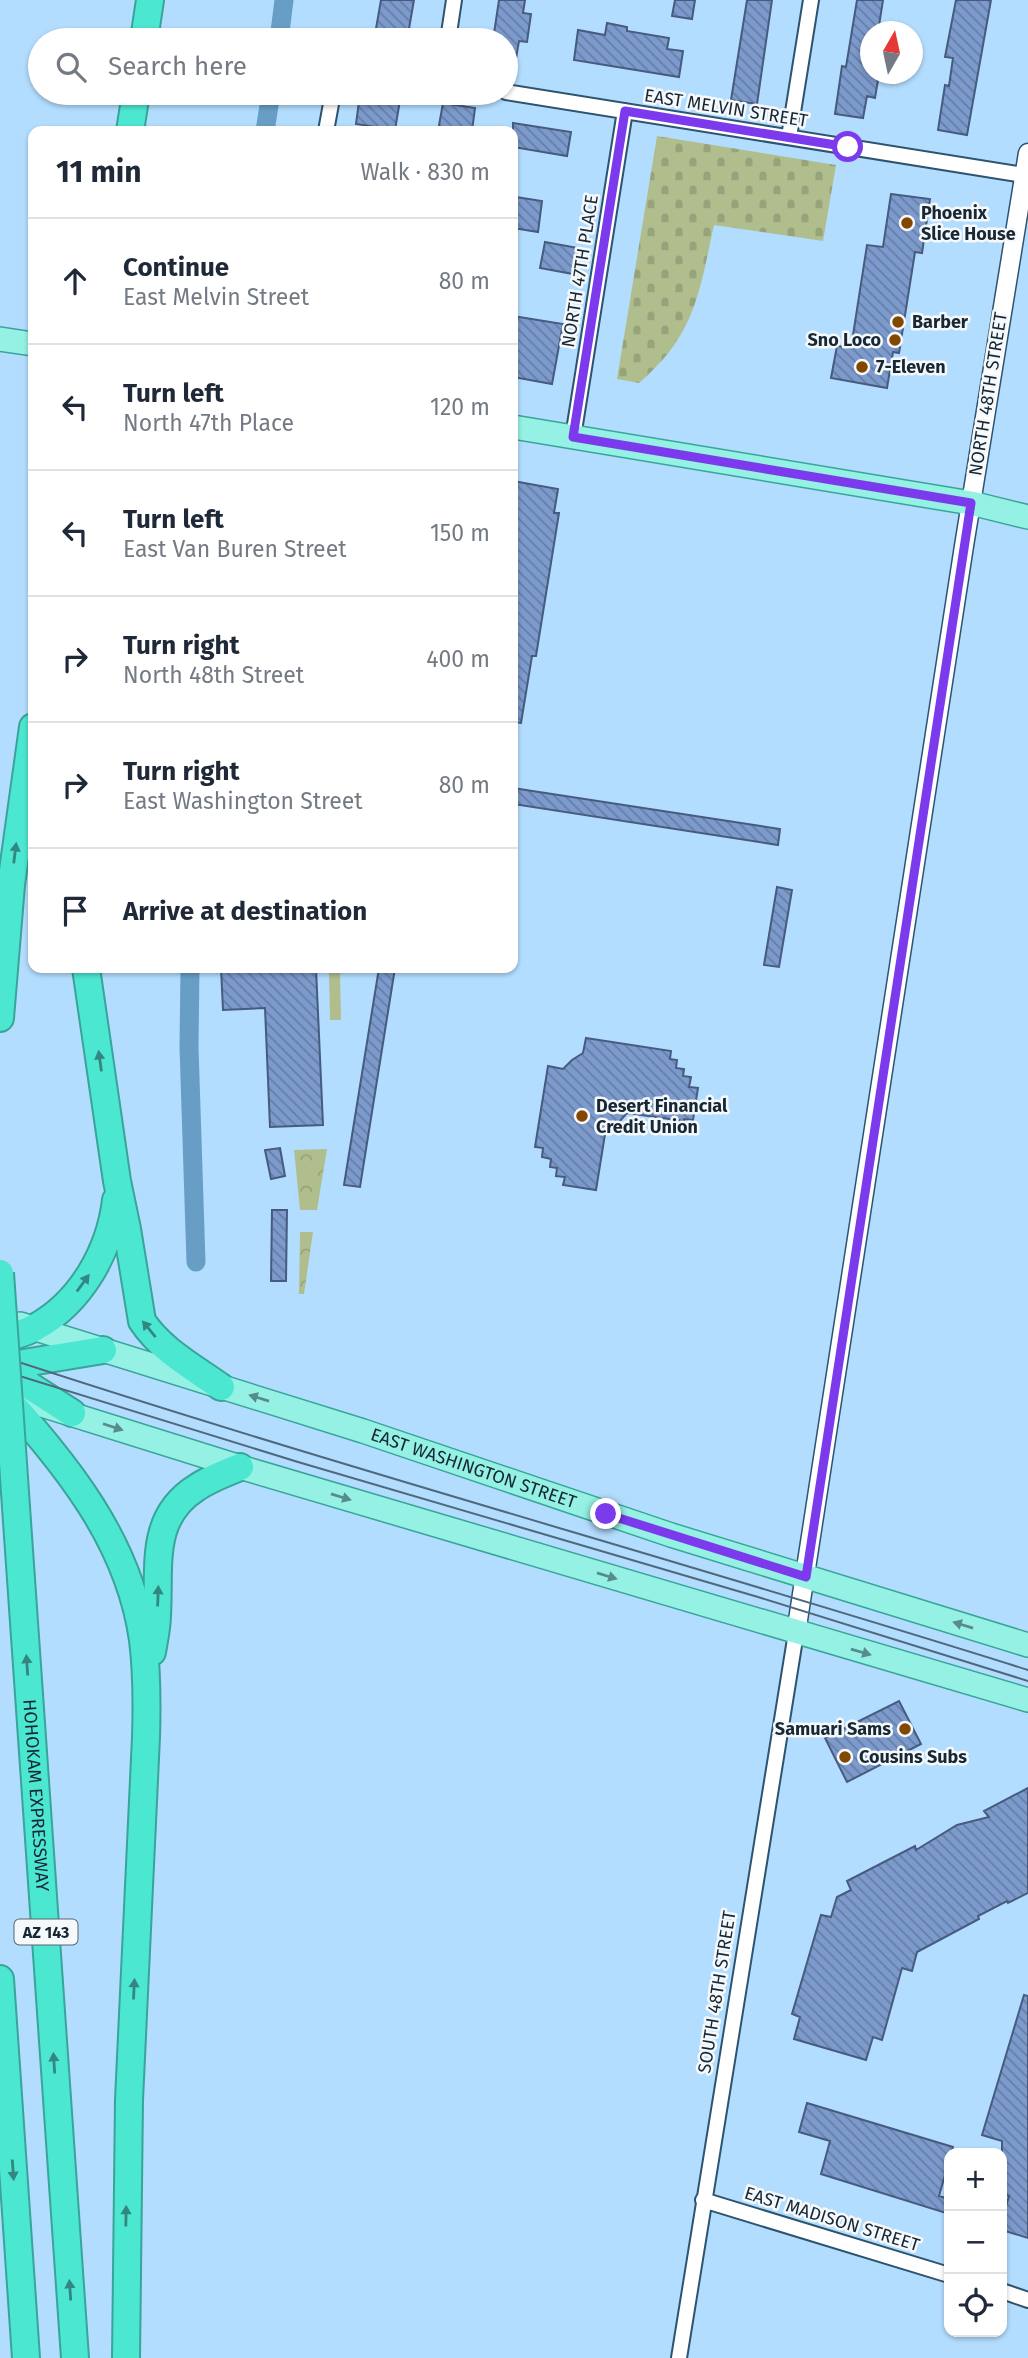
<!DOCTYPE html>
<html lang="en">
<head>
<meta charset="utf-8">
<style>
  :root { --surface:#fff; --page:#f6f6f7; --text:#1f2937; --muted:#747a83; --line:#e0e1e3 }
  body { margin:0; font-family:"Fira Sans",sans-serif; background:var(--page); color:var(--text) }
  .controls { position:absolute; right:21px; bottom:21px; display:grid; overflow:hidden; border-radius:14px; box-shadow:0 2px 5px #0004 }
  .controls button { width:63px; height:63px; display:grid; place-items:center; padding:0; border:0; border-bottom:2px solid var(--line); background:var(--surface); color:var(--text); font:35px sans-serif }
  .compass { position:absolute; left:860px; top:21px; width:63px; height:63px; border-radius:50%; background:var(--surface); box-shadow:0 2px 5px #0004; rotate:9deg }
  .stop { position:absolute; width:21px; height:21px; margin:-16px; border:5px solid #7c3aed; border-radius:50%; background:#fff }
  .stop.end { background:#7c3aed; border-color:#fff; box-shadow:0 2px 7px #0008 }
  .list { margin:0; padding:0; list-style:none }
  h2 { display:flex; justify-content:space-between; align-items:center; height:91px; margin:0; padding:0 28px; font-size:30px }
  h2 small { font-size:23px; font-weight:400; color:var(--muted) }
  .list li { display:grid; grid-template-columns:46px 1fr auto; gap:21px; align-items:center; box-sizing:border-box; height:126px; padding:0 28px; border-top:2px solid var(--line) }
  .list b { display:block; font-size:26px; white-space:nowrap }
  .list p { margin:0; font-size:23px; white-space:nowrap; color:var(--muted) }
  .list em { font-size:23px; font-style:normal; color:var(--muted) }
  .icon { flex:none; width:38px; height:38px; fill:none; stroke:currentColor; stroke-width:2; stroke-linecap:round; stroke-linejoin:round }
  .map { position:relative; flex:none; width:1028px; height:2358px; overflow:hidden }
  .search { position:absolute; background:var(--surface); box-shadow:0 2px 5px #0004; left:28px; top:28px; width:490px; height:77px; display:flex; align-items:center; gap:18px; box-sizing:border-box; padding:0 24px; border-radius:38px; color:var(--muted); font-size:26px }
  .panel { position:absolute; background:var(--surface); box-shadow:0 2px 5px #0004; left:28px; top:126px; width:490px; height:847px; border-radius:14px }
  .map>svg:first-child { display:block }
</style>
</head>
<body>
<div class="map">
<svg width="1028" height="2358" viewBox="0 0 1028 2358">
  <defs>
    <pattern id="cemetery-stones" width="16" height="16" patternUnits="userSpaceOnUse" patternTransform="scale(1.75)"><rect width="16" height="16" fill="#b0be8e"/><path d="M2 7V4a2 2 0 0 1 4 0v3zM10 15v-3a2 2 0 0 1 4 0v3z" fill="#97a37b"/></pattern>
    <pattern id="park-crowns" width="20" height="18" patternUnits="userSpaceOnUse" patternTransform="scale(1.75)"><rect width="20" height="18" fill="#b0be8e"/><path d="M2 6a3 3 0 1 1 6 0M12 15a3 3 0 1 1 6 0" fill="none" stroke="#97a37b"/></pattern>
    <pattern id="building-back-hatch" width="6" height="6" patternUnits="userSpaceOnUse" patternTransform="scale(1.75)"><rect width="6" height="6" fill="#7d9acc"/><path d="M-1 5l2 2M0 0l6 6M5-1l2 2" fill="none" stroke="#657ea6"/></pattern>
  </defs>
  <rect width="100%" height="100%" fill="#b3ddfe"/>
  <path fill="#b0be8e" d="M329 972H340L341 1020H330Z"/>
  <path fill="url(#cemetery-stones)" d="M657 136 836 165 823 241 714 225C699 294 695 335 639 383L617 379Z"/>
  <path fill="url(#park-crowns)" d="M327 1149 317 1210H300L294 1150Z
    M300 1232H313L304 1294H299Z"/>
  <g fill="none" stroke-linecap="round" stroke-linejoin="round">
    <path stroke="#689ec5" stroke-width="19" d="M279 40 284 0
      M265 131 271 93
      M190 968 189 1047 196 1262"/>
  </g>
  <path fill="url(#building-back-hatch)" stroke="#475b7f" stroke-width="2" d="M381 0H414L407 40H374Z
    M499 0H525L523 13 531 14 527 42 519 41 514 70H506V40H493Z
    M675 0H695L692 19 672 16Z
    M747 0H772L757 104 731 100Z
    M857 0H883L878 32H871V74H879L875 98 867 96 863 118 835 114 842 66 846 67Z
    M956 0H991L967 135 938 130 945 85 949 86 953 58 945 57Z
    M607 23 627 27V31L669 38 667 49 683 51 679 77 574 60 578 30 605 35Z
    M360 94 400 100 395 130 356 124Z
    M443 103 475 108 472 131H438Z
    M513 123 571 132 567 156 513 147Z
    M891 194 930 199 922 253 915 252 899 353 893 352 887 388 831 378 837 346 851 348 867 245 883 247Z
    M516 197 542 201 538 232 513 228Z
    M545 242 578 248 573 274 540 268Z
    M513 316 563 324 552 384 513 377Z
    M513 481 558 489 554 513H559L536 656H532L521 723 513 722Z
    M513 788 780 829 778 845 513 804Z
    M777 887 792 890 779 967 764 965Z
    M221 968H316L323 1125 270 1127 265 1008 223 1010Z
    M379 968H395L360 1187 344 1185Z
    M586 1038 671 1051 670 1059 677 1060 676 1068 684 1069 683 1076 691 1077 689 1087 698 1088 693 1120 684 1119V1121L627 1113 620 1121 606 1128 596 1190 563 1185 565 1177 556 1176 557 1168 550 1167 551 1159 542 1157 543 1148 535 1147 548 1066 563 1069 572 1060 583 1053Z
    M280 1148 285 1176 271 1179 265 1150Z
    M272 1210H287L286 1281H271Z
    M899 1701 921 1744 847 1782 825 1738Z
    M1028 1788V1893L1008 1903 1007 1901 978 1916 979 1919 917 1952 912 1971 902 1968 882 2040 873 2037 866 2060 794 2039 800 2017 792 2014 821 1915 831 1917 837 1897 851 1890 847 1881 915 1846 916 1850 957 1825 989 1817 984 1811Z
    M1024 1995 1028 1996V2238L1002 2230V2220L1009 2196 1002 2194V2141L982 2135Z
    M807 2103 953 2147 939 2196 949 2199V2214L821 2174 830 2141 799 2132Z"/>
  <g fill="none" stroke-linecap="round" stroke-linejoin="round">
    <defs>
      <path id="minor" d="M448 40 454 0
        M506 92 1024 175
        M326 131 333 93
        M789 137 811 0
        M573 437 625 111
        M703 2200 949 2275
        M1002 2291 1028 2300
        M679 2358 796 1633"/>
      <path id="tertiary" d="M796 1633 964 546 1028 153"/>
      <g id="primary">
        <path d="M0 339 33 344"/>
        <path d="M513 427 971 503 1028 517"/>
        <path id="s1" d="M20 1324 363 1431 671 1535 1028 1645"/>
        <path d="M0 1392 240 1467 1028 1700"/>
      </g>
      <g id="motorway">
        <path d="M144 40 150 0"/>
        <path d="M130 131 136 93"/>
        <path d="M86 968 117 1181 127 1229 142 1321C161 1350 193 1367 221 1387"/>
        <path d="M0 1018 11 885 33 727"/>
        <path d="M0 1340C12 1336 26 1333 36 1327 81 1302 110 1251 116 1200"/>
        <path d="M0 1361 33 1388 72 1413"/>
        <path d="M0 1367 103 1350"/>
        <path d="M1 1392C66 1465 129 1540 143 1640 147 1672 147 1705 146 1737L129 2100 126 2358"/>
        <path id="s2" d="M16 1507 75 2358"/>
        <path d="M152 1652C154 1640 157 1627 157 1615 160 1567 149 1518 196 1488 209 1479 225 1473 240 1467"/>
        <path d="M0 1979 26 2358"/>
      </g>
    </defs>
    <use href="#minor" stroke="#2d546f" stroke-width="18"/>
    <use href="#tertiary" stroke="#2d546f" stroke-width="21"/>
    <use href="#primary" stroke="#39a499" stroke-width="26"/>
    <use href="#motorway" stroke="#39a499" stroke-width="30"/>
    <use href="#minor" stroke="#fff" stroke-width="14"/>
    <use href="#tertiary" stroke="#fff" stroke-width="18"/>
    <use href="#primary" stroke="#94f1e3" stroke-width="23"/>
    <use href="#motorway" stroke="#4ce7d0" stroke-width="26"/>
    <path stroke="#4f687c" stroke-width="2" d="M0 1356C341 1468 686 1562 1028 1670
      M0 1370 298 1462 758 1597 1028 1681"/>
    <defs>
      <path id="motorway-bridge" d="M0 1273 16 1507"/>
    </defs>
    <use href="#motorway-bridge" stroke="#39a499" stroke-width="30" stroke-linecap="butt"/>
    <use href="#motorway-bridge" stroke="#4ce7d0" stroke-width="26"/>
  </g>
  <defs><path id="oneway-solid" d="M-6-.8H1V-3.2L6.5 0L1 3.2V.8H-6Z" transform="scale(1.75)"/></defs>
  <g fill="#328782">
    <use href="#oneway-solid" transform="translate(15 853) rotate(-83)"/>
    <use href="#oneway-solid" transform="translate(100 1061) rotate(-98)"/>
    <use href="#oneway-solid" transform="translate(83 1283) rotate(-54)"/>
    <use href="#oneway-solid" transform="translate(149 1329) rotate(-129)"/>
    <use href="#oneway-solid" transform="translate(158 1596) rotate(-88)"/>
    <use href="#oneway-solid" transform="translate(27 1665) rotate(-94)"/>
    <use href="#oneway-solid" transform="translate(134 1989) rotate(-87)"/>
    <use href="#oneway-solid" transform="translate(54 2063) rotate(-94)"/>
    <use href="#oneway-solid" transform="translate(13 2170) rotate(86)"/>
    <use href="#oneway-solid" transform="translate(126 2216) rotate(-89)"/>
    <use href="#oneway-solid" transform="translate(70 2290) rotate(-94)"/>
  </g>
  <g fill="#568c8b">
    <use href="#oneway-solid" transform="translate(259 1398) rotate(-163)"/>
    <use href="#oneway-solid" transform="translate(113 1427) rotate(18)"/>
    <use href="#oneway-solid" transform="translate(341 1497) rotate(17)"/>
    <use href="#oneway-solid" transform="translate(607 1576) rotate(17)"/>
    <use href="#oneway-solid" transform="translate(963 1625) rotate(-163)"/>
    <use href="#oneway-solid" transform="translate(861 1652) rotate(16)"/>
  </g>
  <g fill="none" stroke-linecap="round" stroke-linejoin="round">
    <path stroke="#7c3aed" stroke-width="9" d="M606 1514 806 1577 971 503 573 437 625 111 848 147"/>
  </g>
  <g fill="#834800" stroke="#f5f9fc" stroke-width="2.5">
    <circle cx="907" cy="223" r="7"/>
    <circle cx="898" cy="322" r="7"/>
    <circle cx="895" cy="340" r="7"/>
    <circle cx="862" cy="367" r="7"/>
    <circle cx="582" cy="1116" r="7"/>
    <circle cx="905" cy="1729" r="7"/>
    <circle cx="845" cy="1757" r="7"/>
  </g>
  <g text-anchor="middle" stroke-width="5" stroke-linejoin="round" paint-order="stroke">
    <rect fill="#f5f9fc" stroke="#5a666f" stroke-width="2" x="14.5" y="1919.5" width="63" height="25" rx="5"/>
    <g font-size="16" font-weight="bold" fill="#172733">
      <text x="46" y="1938">AZ 143</text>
    </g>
    <g font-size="18" fill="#172733" stroke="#f5f9fc">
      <text transform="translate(726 108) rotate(9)" y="6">EAST MELVIN STREET</text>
      <text transform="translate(580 271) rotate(-81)" y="6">NORTH 47TH PLACE</text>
      <text transform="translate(988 394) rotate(-81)" y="6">NORTH 48TH STREET</text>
      <text dy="6" stroke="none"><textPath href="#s1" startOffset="476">EAST WASHINGTON STREET</textPath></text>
      <text dy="6" stroke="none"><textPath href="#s2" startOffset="289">HOHOKAM EXPRESSWAY</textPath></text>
      <text transform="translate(717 1992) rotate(-81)" y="6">SOUTH 48TH STREET</text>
      <text transform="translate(832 2219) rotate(17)" y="6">EAST MADISON STREET</text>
    </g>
    <g font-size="18" font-weight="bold" fill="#172733" stroke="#f5f9fc" text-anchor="start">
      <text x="921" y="219">Phoenix<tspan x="921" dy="21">Slice House</tspan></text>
      <text x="912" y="328">Barber</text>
      <text x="881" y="346" text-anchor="end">Sno Loco</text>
      <text x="876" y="373">7-Eleven</text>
      <text x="596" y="1112">Desert Financial<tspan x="596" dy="21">Credit Union</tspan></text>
      <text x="891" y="1735" text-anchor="end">Samuari Sams</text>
      <text x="859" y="1763">Cousins Subs</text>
    </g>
  </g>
</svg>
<div class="controls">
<button>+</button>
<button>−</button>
<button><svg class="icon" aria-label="locate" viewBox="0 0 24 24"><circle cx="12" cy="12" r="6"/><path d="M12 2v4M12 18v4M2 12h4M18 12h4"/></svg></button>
</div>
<svg class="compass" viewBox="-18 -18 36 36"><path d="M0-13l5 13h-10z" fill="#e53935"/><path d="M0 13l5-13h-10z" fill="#747a83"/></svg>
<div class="stop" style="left:848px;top:147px"></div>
<div class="stop end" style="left:606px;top:1514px"></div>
<div class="search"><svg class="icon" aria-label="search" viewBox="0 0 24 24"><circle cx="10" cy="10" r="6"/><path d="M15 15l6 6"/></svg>Search here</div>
<section class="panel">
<h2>11 min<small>Walk · 830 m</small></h2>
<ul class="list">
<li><svg class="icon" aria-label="ahead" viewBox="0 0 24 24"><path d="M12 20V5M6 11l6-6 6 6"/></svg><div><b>Continue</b><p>East Melvin Street</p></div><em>80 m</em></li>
<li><svg class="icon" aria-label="left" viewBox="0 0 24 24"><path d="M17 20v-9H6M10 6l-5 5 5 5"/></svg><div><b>Turn left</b><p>North 47th Place</p></div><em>120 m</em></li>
<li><svg class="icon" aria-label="left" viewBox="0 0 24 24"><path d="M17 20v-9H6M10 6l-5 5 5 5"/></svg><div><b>Turn left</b><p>East Van Buren Street</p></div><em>150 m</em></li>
<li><svg class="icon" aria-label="right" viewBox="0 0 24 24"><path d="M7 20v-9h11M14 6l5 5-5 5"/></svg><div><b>Turn right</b><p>North 48th Street</p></div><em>400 m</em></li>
<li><svg class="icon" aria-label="right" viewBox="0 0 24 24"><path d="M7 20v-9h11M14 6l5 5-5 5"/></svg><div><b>Turn right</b><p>East Washington Street</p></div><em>80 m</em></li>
<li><svg class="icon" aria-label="arrive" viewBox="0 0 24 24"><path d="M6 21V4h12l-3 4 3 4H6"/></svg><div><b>Arrive at destination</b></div></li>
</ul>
</section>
</div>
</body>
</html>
